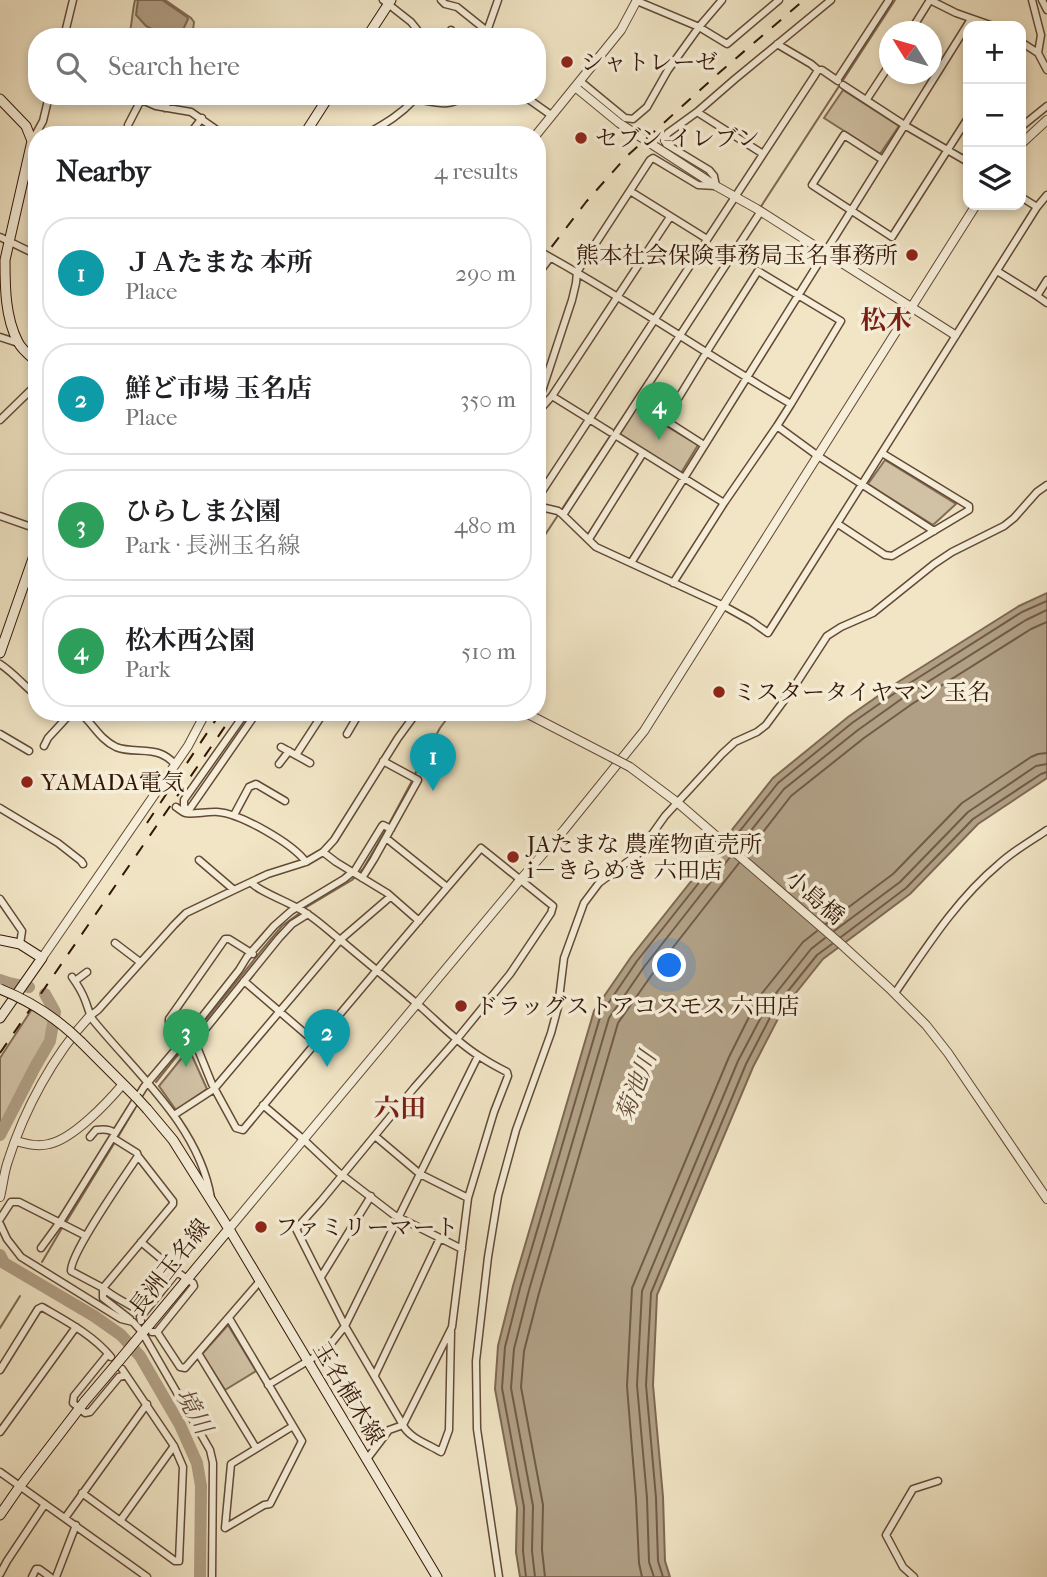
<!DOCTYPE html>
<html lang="en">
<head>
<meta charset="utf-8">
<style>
  :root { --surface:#fff; --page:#f2f2f2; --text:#202124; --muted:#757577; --line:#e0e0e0; --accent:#d93025 }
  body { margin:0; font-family:"IM FELL French Canon","Noto Serif JP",serif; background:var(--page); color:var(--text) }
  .controls { position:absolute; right:21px; top:21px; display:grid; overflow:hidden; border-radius:14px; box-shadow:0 4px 10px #0003 }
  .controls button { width:63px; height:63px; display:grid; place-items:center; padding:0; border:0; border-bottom:2px solid var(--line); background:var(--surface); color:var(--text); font:35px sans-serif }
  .compass { position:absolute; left:879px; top:21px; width:63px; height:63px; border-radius:50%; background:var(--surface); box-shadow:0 4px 10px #0003; rotate:307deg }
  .you { position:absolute; left:670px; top:966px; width:24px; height:24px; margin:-18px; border:5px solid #fff; border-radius:50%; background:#1a73e8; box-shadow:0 0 0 10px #1a73e833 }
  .badge { display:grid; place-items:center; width:46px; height:46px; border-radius:50%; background:var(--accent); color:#fff; font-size:23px; font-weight:700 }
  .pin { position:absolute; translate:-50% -58px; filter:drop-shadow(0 2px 4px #0008) }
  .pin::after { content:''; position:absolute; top:37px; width:24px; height:21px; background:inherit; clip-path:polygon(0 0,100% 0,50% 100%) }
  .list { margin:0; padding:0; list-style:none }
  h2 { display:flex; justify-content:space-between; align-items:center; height:91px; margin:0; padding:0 28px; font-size:30px }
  h2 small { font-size:23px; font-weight:400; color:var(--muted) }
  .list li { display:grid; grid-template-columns:46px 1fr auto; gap:21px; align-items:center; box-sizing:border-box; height:112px; margin:0 14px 14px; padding:0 14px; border:2px solid var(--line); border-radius:28px }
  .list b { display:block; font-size:26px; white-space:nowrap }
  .list p { margin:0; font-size:23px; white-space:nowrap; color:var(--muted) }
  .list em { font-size:23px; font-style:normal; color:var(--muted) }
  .icon { flex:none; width:38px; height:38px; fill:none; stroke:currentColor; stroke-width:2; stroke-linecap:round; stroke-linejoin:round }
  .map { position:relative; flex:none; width:1047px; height:1577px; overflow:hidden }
  .search { position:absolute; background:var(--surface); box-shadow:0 4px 10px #0003; left:28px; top:28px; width:518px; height:77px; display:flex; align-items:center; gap:18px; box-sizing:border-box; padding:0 24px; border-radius:28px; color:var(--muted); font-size:26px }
  .panel { position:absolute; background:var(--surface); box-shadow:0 4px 10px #0003; left:28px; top:126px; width:518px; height:595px; border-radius:28px }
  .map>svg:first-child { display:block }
</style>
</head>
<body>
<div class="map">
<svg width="1047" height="1577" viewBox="0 0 1047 1577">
  <rect width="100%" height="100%" fill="#f1e5c5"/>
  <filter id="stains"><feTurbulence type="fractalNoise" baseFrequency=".00286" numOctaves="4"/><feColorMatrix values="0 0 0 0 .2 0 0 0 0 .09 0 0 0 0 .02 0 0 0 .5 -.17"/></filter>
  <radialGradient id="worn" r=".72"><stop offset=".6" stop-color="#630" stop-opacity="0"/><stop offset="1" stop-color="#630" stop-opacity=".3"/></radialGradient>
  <path fill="#d1c2a5" stroke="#826c56" stroke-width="2" d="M135 0H165L191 18 194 22 193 30 190 37H129C132 24 132 13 135 0Z
    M843 90 899 126 880 154 824 118Z
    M636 408 698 445 681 473 620 434Z
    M885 460 956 504 933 525 868 484Z
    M34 1006 58 1013 50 1041 35 1067 0 1135V1058Z
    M189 1049 207 1089 176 1110 159 1086Z
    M228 1325 256 1371 225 1390 202 1354Z"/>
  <path fill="#b09f84" stroke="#7e6852" stroke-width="2" d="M138 0H162L187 17 188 19 180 36H165L146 26 136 15Z
    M1047 593V778L978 824 910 894 823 959 783 1009 753 1067 657 1295 653 1385 663 1497 665 1561 670 1577H520L516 1552 517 1508 495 1389 498 1346 513 1286 594 1011 631 957 773 778 848 717 898 682 1019 606Z"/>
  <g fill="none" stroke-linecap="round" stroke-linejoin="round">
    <path stroke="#725a45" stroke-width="2" d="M731 842 778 783 852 723 902 688 1022 612 1047 601
      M738 847 784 789 858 730 907 695 1026 620 1047 610
      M746 854 791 796 864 738 912 704 1031 629 1047 622
      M826 924 893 874 962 803 1031 757 1038 754 1047 753
      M834 931 900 882 968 812 1036 766 1047 764
      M841 937 906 888 973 819 1041 774 1047 772
      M526 1577 523 1551 524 1507 502 1388 505 1347 520 1288 601 1014 637 961 724 851
      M535 1577 532 1551 533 1506 511 1388 514 1349 529 1290 609 1018 644 967 731 856
      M545 1577 542 1550 543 1505 521 1387 524 1351 539 1293 618 1023 653 973 739 863
      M642 1577 639 1563 636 1499 627 1386 632 1288 729 1057 759 997 803 942 817 931
      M654 1577 649 1562 647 1498 637 1385 642 1291 738 1061 769 1002 811 949 825 938
      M663 1577 658 1561 656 1498 646 1385 651 1293 746 1064 776 1006 817 955 832 944"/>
    <path stroke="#7e6852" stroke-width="2" d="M760 208 895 0
      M537 547 694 309
      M415 774 440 728 452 712
      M389 824 413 779
      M305 908 352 880 363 869 387 828
      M156 1082 261 951 282 926 301 912
      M118 1137 135 1108
      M65 1224 115 1142
      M42 1262 62 1228
      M0 1328 20 1296"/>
    <path stroke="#b09f84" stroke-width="12" d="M0 980C9 984 19 985 29 987
      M0 1135 35 1067 50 1041 55 1012 45 994
      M0 1255 4 1263 94 1316 121 1335 140 1356 180 1425 197 1463 201 1486 200 1577"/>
    <defs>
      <path id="minor" d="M383 0 411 22 423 37
        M441 0 445 4 457 7 487 31
        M930 0 956 13 993 26
        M1032 0 1041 35 1038 53
        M1042 0 1047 10
        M637 1 699 27 727 44 779 0
        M910 32 930 0
        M64 37 73 0
        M448 37 451 30
        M485 37 498 0
        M1021 42 1038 53 1047 70
        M777 44 811 64 818 70
        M837 80 889 0
        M580 81 625 118 633 119 647 107 668 70 699 27 722 0
        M843 85 906 126 968 162
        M133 96 156 106 191 112 224 135
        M524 96 551 115
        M867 99 890 64
        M165 108 170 96
        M697 112 763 154
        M128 125 141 100
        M1021 127 1047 106
        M308 128 319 135
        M189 135 202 118
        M365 135C386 123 399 116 415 99 431 101 450 109 463 96
        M32 141 43 121 49 96
        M883 160 844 135 812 185 892 237 968 118
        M630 191 707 239
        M1037 207 1047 195
        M0 237 37 255
        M537 250C624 297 705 354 791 404L777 426 818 456 934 531
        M997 271 1037 296 1047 280
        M537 275 550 258
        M1037 296 1047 303
        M0 337 18 343
        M552 396 610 432
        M537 406 572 300 576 283 577 272 650 160 653 158 698 185 716 186 714 176 709 170 666 144 664 139 668 133 697 112 735 79 831 0
        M537 413 552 396 670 217
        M0 420 37 384
        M615 435 724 503
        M704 445 665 420 706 353 758 271 841 321 791 404
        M537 499 815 75 818 70H822L838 81
        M537 506 558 511 562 514 596 547 724 606 751 621 768 633 1037 207 1021 197
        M563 515 761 211
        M0 516 37 529
        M838 524 885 555 892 556 969 510V506L882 453
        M589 539 643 453
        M631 563 971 19
        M673 583 724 503 777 426
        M0 664C14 673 23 685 37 696
        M79 712C93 723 99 739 116 747 130 753 147 748 161 754 166 756 171 760 175 764
        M0 734 29 751
        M347 734 357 717
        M44 746 48 738 72 712
        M281 747 310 763
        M296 755 324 712
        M279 764 289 751
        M176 807C179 809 182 812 185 813 191 815 209 811 218 812 241 814 292 843 306 862
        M0 808 58 843 81 861 83 864
        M189 810 257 712
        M189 813 184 806V800L246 712
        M234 815 249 787 256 784 285 801
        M386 838 447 887
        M323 852 336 862 387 893 419 921
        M199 860 234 890
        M362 878 374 859 418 780 383 761
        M251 882C257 891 294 904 306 913 320 922 331 933 344 943 370 965 396 986 422 1008 440 1024 458 1043 479 1056 488 1062 497 1067 507 1072L508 1076 494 1112 468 1198 452 1327 403 1425 345 1326 296 1229 321 1201 414 1088 457 1039 510 974 551 913 553 906 481 848C401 941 322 1035 243 1130L236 1128 212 1084 195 1042 279 938 292 924 308 914
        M0 899 22 931 20 944
        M115 943 140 962
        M72 977C77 984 82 992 85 1000 88 1007 89 1014 93 1020 137 1074 199 1126 211 1198
        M75 981 87 972
        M244 981 315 1042
        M895 993C926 948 956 900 999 864 1013 851 1031 841 1047 830
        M90 1016 98 1010 174 925 186 913 234 890 268 874 306 862 323 852 334 840 398 738 417 712
        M188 1037 169 1023V1019L225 939H229L253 954
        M263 1105 304 1140 338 1172 394 1215 462 1249
        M174 1115 214 1089 340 940 390 897
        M375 1136 420 1174 468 1198
        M90 1137 96 1130C102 1129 110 1129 115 1133
        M113 1138 137 1153 138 1156
        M0 1219 11 1202H19L86 1236
        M0 1224 7 1239 21 1257 121 1319 133 1322 142 1332 210 1450 213 1463 212 1577
        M141 1242 177 1272
        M41 1248 60 1222 144 1087 187 1036 239 970 247 957 274 926 291 911 344 879 355 870 382 826 383 825 391 829
        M321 1277 371 1196
        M229 1318 302 1441 270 1504 264 1505 225 1528 231 1464 293 1426
        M130 1319 103 1298V1288L173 1204V1201L138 1156C125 1176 70 1253 71 1271L103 1288C115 1299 131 1304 143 1314
        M141 1321 140 1317 143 1314 177 1272 193 1283 194 1286 157 1332H152
        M157 1332 180 1367 185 1368 260 1281
        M198 1353 256 1448
        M108 1354 74 1396 73 1403 85 1413 90 1412 119 1377 126 1375
        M0 1370 38 1309 42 1307C66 1321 93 1335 111 1357
        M375 1375 440 1238
        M268 1385 326 1350 345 1326 478 1056
        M0 1432 76 1327
        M367 1459 389 1430 403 1425C409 1438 428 1444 441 1452L449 1430 451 1331
        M0 1472 147 1577
        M82 1493 175 1561H179L183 1467 174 1446 122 1369
        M65 1518 147 1404
        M120 1521 174 1446
        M0 1574 7 1561 45 1504
        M32 1577 36 1569H39L50 1577
        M56 1577 76 1525
        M499 1577 477 1429 476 1361 488 1257 498 1196 516 1130 551 1033 558 1007 564 958 584 903 599 883 638 854 665 816 722 754 735 742 757 732 766 725 794 687 827 636 841 627 873 613 934 564 952 552 1004 526 1014 518 1037 492 1047 485
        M914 1577 903 1567 886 1535 913 1489 938 1481"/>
      <path id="tertiary" d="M575 87 619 123 716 186 757 209 955 335
        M536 135 621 30 637 0
        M1021 144 1047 120
        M524 712 611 757
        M630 767 678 803 842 945 889 988 926 1025 948 1053 1047 1199
        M42 958 188 746 206 712
        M16 1141C27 1144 37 1147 49 1144 73 1139 107 1103 123 1084
        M0 1197C3 1185 4 1172 8 1161 24 1110 54 1054 90 1016
        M229 1229 520 880 564 830 644 731 976 205"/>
      <path id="secondary" d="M367 37 391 0
        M0 99 26 126 32 141 5 260C5 287 5 317 18 342 22 350 30 356 37 362
        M304 135 329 96
        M0 653 37 547
        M0 940 20 944 42 958 0 1018
        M81 1042 136 1097
        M147 1109 173 1140 229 1229 437 1577
        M119 1361 229 1229
        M0 1515 20 1486 85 1401"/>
    </defs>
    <use href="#minor" stroke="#624a36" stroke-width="9"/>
    <use href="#tertiary" stroke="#624a36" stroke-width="10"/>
    <use href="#secondary" stroke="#331606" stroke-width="11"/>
    <use href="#minor" stroke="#f6eed9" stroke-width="6"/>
    <use href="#tertiary" stroke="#f6eed9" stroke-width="8"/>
    <use href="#secondary" stroke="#f6eed9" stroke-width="9"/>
    <path stroke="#331606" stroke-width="2" stroke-dasharray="12 12" stroke-linecap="butt" d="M537 266 586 202 626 157 720 72 804 0
      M147 823 221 712
      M0 1053 235 712"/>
    <defs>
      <path id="tertiary-bridge" d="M611 757 630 767"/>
      <path id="secondary-bridge" d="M0 989C30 1001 58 1019 81 1042
        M136 1097 147 1109
        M85 1401 119 1361"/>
    </defs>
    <use href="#tertiary-bridge" stroke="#624a36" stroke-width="10" stroke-linecap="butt"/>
    <use href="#secondary-bridge" stroke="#331606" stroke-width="11" stroke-linecap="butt"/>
    <use href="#tertiary-bridge" stroke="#f6eed9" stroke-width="8"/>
    <use href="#secondary-bridge" stroke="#f6eed9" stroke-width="9"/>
  </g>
  <g fill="#8f2418" stroke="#f6eed9" stroke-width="2.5">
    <circle cx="567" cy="62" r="7"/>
    <circle cx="581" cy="138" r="7"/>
    <circle cx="912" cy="255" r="7"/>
    <circle cx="719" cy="692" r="7"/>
    <circle cx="27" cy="782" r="7"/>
    <circle cx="513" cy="857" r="7"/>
    <circle cx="461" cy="1006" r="7"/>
    <circle cx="261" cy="1227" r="7"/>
  </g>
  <g text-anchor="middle" stroke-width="7" stroke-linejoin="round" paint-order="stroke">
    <g font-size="23" fill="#331606" stroke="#f6eed9" text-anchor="start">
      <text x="581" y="70">シャトレーゼ</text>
      <text x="595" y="146">セブン-イレブン</text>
      <text x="898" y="263" text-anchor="end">熊本社会保険事務局玉名事務所</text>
      <text x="733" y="700">ミスタータイヤマン 玉名</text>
      <text x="41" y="790">YAMADA電気</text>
      <text x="527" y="852">JAたまな 農産物直売所<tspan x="527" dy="26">i－きらめき 六田店</tspan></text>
      <text x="475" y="1014">ドラッグストアコスモス 六田店</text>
      <text x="275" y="1235">ファミリーマート</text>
    </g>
    <g font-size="23" fill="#331606" stroke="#f6eed9">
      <text transform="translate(815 897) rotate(41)" y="8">小島橋</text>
      <text transform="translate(169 1267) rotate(-52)" y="8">長洲玉名線</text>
      <text transform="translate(349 1393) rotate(59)" y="8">玉名植木線</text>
    </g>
    <g font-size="24" font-style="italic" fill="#654d38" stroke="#f6eed9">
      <text transform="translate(636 1086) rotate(-69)" y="8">菊池川</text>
      <text transform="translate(194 1411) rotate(61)" y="8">境川</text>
    </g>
    <g font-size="26" font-weight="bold" fill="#7a1f14" stroke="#f6eed9">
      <text x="886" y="329">松木</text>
      <text x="400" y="1117">六田</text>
    </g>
  </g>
  <rect width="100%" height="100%" filter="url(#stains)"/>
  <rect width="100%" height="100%" fill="url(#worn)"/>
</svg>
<div class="controls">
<button>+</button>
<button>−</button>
<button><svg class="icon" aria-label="layers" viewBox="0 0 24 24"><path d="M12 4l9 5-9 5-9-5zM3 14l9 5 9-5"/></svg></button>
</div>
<svg class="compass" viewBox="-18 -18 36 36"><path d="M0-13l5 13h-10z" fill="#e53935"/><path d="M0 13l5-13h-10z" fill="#757577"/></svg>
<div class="you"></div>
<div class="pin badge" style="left:433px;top:791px;background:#0f9aa8">1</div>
<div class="pin badge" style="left:327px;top:1067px;background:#0f9aa8">2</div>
<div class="pin badge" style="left:186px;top:1067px;background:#2e9e5b">3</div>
<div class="pin badge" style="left:659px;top:440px;background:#2e9e5b">4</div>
<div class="search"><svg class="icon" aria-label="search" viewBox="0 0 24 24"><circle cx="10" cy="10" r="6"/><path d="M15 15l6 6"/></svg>Search here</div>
<section class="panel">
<h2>Nearby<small>4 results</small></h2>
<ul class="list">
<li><span class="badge" style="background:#0f9aa8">1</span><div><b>ＪＡたまな 本所</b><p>Place</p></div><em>290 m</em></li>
<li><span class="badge" style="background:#0f9aa8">2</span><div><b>鮮ど市場 玉名店</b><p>Place</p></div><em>350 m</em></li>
<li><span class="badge" style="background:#2e9e5b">3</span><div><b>ひらしま公園</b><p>Park · 長洲玉名線</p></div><em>480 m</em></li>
<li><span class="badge" style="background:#2e9e5b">4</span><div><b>松木西公園</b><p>Park</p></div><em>510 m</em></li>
</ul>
</section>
</div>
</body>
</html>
